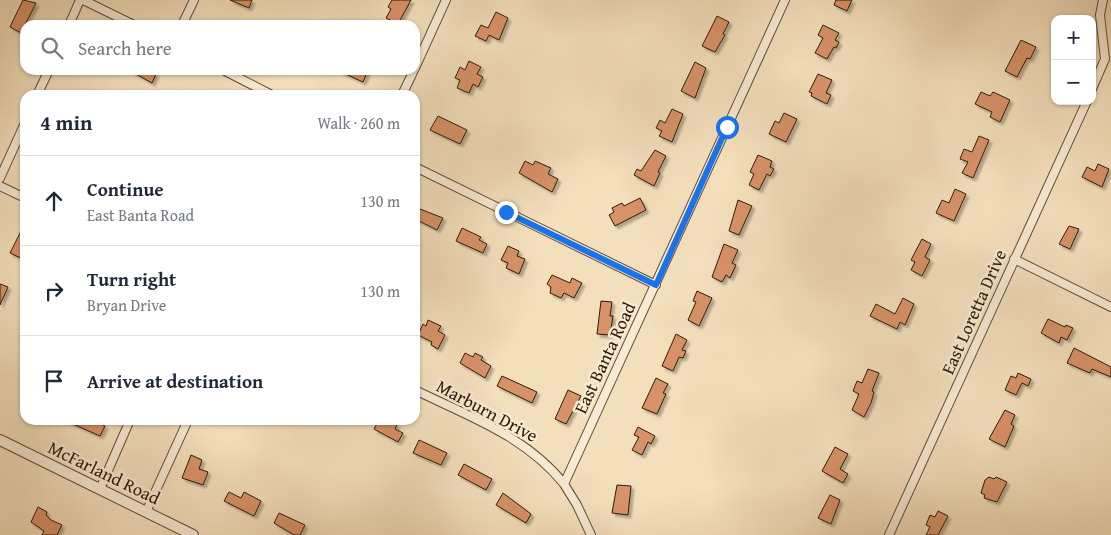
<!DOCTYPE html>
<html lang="en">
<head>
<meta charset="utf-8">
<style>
  :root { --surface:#fff; --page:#f2f2f3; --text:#1f2937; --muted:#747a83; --line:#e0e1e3 }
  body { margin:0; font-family:"Gentium Book Plus",serif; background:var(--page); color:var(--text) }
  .controls { position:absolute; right:15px; top:15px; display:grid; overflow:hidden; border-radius:10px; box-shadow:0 1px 4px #0004 }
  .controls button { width:45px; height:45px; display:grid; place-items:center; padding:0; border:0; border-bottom:1px solid var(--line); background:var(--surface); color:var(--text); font:25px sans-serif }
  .stop { position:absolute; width:15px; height:15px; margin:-11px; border:4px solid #1a73e8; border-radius:50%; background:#fff }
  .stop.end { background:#1a73e8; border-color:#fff; box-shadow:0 1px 5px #0008 }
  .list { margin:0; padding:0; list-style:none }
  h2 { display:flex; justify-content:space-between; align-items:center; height:65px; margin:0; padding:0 20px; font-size:21px }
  h2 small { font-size:16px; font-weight:400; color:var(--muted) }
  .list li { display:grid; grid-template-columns:32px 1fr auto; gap:15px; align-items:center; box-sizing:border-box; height:90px; padding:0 20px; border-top:1px solid var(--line) }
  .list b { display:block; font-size:19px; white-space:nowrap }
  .list p { margin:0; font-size:16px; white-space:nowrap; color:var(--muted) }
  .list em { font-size:16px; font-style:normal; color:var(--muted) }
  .icon { flex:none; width:28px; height:28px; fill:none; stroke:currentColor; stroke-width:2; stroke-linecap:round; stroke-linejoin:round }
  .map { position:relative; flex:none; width:1111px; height:535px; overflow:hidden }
  .search { position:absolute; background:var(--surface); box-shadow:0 1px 4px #0004; left:20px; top:20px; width:400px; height:55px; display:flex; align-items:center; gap:12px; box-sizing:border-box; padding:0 18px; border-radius:15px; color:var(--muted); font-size:19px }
  .panel { position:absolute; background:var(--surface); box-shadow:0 1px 4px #0004; left:20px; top:90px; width:400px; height:335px; border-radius:15px }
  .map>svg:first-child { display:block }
</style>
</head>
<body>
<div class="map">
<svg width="1111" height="535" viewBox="0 0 1111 535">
  <defs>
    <filter id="shadow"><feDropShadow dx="3" dy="3" stdDeviation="1" flood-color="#0004"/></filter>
  </defs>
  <rect width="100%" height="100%" fill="#f4dfbd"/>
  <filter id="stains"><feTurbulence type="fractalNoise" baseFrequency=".004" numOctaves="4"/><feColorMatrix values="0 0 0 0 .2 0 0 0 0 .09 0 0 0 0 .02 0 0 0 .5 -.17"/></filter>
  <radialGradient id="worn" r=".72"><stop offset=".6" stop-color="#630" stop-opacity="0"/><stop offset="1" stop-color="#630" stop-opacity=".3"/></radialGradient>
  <path fill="#d89268" stroke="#2d1c04" filter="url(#shadow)" d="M23 0 36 3 25 25V35L10 27Z
    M230 0H252L249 8Z
    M392 0H411L398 24 386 18 391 9 388 7Z
    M836 0H852L847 11 834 5Z
    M496 12 508 18 499 40 489 35 486 41 475 36 481 25 488 28Z
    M717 16 729 22 723 34 725 35 715 52 702 46Z
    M823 25 839 33 835 40 839 42 836 48 834 47 827 59 815 53 823 38 818 35Z
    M1021 40 1036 47 1030 59 1027 58 1017 77 1005 71Z
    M469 61 481 67 477 74 483 77 478 87 473 84 469 93 457 88 460 80 455 78 460 67 465 70Z
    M695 62 706 68 695 98 681 91Z
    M129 70H148L156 74 152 83Z
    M337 70H368L363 82Z
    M818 74 832 80 826 93 831 95 827 104 811 96 812 93 809 92Z
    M981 92 990 96 993 92 1010 100 1000 122 990 117 992 112 975 104Z
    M672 109 683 114 672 142 659 136 662 131 656 128 660 120 665 123Z
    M784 113 797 119 786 142 769 134 775 121 779 123Z
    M438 116 467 130 460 144 430 130Z
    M979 136 989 140 973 178 962 173 968 162 960 159 964 149 972 152Z
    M655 150 666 156 658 172 660 173 654 186 634 175 637 169 641 171Z
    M758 155 772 161 770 167 774 169 770 176 767 174 759 190 749 185 754 174 750 172Z
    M525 161 533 165 535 161 551 168 548 174 558 179 552 192 519 173Z
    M1098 164 1109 169 1102 187 1082 177 1087 167 1095 171Z
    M955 189 966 194 954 221 936 213 942 200 949 203Z
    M640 198 646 210 615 226 609 215 614 212 612 208 622 203 624 206Z
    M738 200 752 206 739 235 729 231Z
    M415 207 443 218 437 230 415 219Z
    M25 223V260L10 253Z
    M1069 226 1079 229 1070 249 1059 244Z
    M462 228 481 237 479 240 487 244 483 253 456 241Z
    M922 239 931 244 925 257 930 260 922 276 911 270 915 262 911 260Z
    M724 244 738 250 732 263 736 265 730 278 726 275 722 282 712 277Z
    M508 246 519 251 517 256 525 259 519 274 506 268 508 263 501 260Z
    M552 275 570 283 572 278 582 283 574 298 564 293 561 298 550 293 551 287 547 284Z
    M0 284 8 287 0 305Z
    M697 291 712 298 699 326 688 320 696 302 693 301Z
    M903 298 914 304 905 325 900 322 897 329 870 316 876 304 895 314Z
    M601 301 612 302 610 316H613L610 335 597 334Z
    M1048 319 1065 327 1066 325 1073 328 1067 340 1061 337 1059 343 1041 333Z
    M428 320 441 326 438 331 445 335 438 349 431 345 432 342 418 335 423 324 426 326Z
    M676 334 687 340 682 350 686 351 683 358 679 357 673 371 662 366Z
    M1074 348 1111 367V377L1092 369 1090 373 1067 363Z
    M465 353 473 357 475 353 483 357 481 360 491 366 485 378 460 363Z
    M868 369 879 373 872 391 874 392 871 403 864 417 852 410 859 394 853 391 857 381 862 383Z
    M1018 373 1031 379 1028 386 1022 383 1016 395 1005 390 1011 376 1016 378Z
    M502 376 537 392 532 403 497 386Z
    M656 378 668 384 663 393 666 394 657 414 642 408Z
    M568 390 581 396 566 424 555 419Z
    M1005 410 1015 415 1011 424 1014 426 1005 447 989 439Z
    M64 420H93L105 426 100 436Z
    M379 420H386L397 425 395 429 403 433 398 442 374 429Z
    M638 427 655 436 651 444 648 442 642 455 632 450 639 437 634 435Z
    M419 440 447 453 441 465 413 453Z
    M835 447 848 454 840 469 848 474 843 483 822 471Z
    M191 455 202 460 199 469 208 472 203 485 182 478Z
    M464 464 492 479 486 490 458 475Z
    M989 477 994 479 996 477 1007 482 997 502 984 498 985 495 981 493 985 480Z
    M617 485 631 486 628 515 612 513Z
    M229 492 241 498 244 492 261 501 254 516 224 501Z
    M503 493 531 514 526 523 496 505Z
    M830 495 840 500 831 524 818 518Z
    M38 507 47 512 46 515 51 520 62 525 57 535H42L44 531 31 522Z
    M938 511 948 516 938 535H926L930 527 926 525 930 515 935 517Z
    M279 513 305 525 300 535H294L274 523Z"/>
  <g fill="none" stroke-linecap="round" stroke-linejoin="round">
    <defs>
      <path id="minor" d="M83 0 134 25
        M69 25 80 0
        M182 25 194 0
        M415 68 446 0
        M223 70 272 95
        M1092 89 1105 59 1100 15 1103 0
        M37 95 49 70
        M402 95 414 70
        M415 167 656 285
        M0 178 25 123
        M0 186 25 198
        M1014 259 1111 307
        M415 390C468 416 526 436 564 484
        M100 489 130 420
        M146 512 188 420
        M591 535 577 505 564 484 785 0
        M889 535 1087 101"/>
      <path id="tertiary" d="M0 440 193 535"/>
    </defs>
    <use href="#minor" stroke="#5f4d32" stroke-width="10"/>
    <use href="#tertiary" stroke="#5f4d32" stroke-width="12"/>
    <use href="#minor" stroke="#f8ead4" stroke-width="8"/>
    <use href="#tertiary" stroke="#f8ead4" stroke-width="10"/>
  </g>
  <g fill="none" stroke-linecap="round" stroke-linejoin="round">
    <path stroke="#1a73e8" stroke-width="6" d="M506 212 656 285 727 127"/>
  </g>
  <g text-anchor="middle" stroke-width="5" stroke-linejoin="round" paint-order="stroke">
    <g font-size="18" fill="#2d1c04" stroke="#f8ead4">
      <text transform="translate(974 312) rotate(-66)" y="6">East Loretta Drive</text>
      <text transform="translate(605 358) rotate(-65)" y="6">East Banta Road</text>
      <text transform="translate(487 411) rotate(28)" y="6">Marburn Drive</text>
      <text transform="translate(104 473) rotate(26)" y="6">McFarland Road</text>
    </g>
  </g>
  <rect width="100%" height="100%" filter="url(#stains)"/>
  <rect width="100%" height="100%" fill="url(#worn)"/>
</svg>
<div class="controls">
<button>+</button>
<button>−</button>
</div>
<div class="stop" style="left:727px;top:127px"></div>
<div class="stop end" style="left:506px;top:212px"></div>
<div class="search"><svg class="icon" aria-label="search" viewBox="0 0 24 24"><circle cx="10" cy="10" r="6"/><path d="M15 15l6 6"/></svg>Search here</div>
<section class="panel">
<h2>4 min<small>Walk · 260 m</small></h2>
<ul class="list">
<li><svg class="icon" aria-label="ahead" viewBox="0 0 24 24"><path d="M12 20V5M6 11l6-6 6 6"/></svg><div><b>Continue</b><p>East Banta Road</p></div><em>130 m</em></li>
<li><svg class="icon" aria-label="right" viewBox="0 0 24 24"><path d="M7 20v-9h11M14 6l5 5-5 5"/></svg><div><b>Turn right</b><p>Bryan Drive</p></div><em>130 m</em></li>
<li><svg class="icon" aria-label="arrive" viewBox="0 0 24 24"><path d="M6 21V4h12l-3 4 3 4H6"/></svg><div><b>Arrive at destination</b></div></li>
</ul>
</section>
</div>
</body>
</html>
